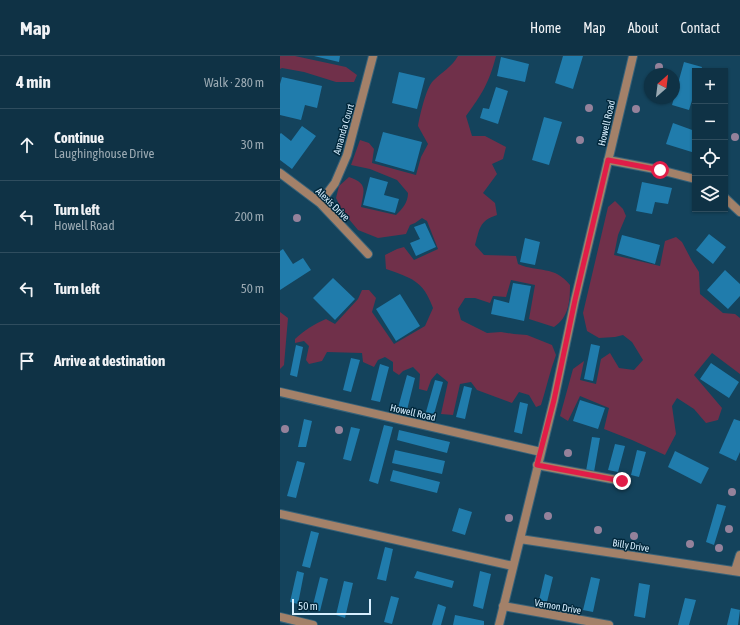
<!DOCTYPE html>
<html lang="en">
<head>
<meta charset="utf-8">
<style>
  :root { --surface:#0f3245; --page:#183a4c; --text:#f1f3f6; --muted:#9baab3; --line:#2f4d5e }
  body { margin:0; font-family:"Asap Condensed",sans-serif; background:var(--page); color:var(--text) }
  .controls { position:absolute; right:12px; top:12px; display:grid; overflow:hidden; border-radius:0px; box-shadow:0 1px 3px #0004 }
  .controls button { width:36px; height:36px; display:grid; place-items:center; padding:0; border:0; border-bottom:1px solid var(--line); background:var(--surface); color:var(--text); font:20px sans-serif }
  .compass { position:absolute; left:364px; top:12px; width:36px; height:36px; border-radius:50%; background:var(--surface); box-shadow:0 1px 3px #0004; rotate:28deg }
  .scale { position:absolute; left:12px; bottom:10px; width:79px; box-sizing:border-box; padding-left:4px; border:2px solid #d7efff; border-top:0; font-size:11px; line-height:14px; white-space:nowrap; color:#d7efff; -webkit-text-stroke:3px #02283c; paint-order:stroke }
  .stop { position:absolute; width:12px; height:12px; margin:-9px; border:3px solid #e11d48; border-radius:50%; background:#fff }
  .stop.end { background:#e11d48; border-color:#fff; box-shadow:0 1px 4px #0008 }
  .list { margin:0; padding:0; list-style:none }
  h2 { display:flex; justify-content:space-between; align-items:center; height:52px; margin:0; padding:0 16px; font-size:17px }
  h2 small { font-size:13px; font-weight:400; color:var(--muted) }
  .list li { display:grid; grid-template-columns:26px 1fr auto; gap:12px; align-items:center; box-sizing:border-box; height:72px; padding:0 16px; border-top:1px solid var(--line) }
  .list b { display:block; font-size:15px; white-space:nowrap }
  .list p { margin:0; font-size:13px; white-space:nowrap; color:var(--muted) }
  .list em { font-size:13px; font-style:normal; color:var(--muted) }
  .icon { flex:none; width:22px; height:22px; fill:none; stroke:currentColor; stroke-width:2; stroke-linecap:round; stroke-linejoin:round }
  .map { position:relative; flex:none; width:460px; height:569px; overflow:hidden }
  header { display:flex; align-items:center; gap:24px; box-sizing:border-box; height:56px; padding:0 20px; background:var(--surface); border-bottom:1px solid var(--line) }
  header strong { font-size:19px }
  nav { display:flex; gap:22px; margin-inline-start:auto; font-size:14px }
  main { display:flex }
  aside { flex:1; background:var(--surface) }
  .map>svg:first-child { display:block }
</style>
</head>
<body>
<header>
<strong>Map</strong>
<nav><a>Home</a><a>Map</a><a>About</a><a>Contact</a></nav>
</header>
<main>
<aside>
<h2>4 min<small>Walk · 280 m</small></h2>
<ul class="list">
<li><svg class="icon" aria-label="ahead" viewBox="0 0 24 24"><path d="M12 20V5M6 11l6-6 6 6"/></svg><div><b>Continue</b><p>Laughinghouse Drive</p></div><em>30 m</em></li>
<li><svg class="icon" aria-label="left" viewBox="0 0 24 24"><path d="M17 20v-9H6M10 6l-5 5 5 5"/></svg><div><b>Turn left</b><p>Howell Road</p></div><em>200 m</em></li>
<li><svg class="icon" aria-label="left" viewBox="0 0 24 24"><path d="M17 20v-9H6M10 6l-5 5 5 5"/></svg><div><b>Turn left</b></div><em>50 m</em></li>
<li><svg class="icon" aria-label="arrive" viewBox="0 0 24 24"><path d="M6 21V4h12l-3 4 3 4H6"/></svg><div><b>Arrive at destination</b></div></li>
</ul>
</aside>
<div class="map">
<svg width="460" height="569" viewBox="0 0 460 569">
  <rect width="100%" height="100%" fill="#14435c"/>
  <path fill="#70304a" d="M0 0H15L66 11 77 19 74 26H56L24 16 2 12 0 13Z
    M178 0H216C209 27 202 38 186 60L192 80H205L226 91 223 103 212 108 217 118 203 137 215 147 217 159C199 165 200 172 195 189L204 199 236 200 238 208C259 217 274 209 290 229 290 245 289 261 274 271L249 263 255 229 231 224 226 241 213 240 210 247 195 242H185L178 253 181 264 207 277 221 276 234 278 247 279 272 289 276 299C270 315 266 333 261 349L256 351 249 339 239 336 232 347 197 334 191 326 180 328 173 359 161 358 168 326 157 317 151 324 147 335 139 333 140 318 133 311 123 315 119 319 113 315V306L105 301 98 304 94 311 83 306 82 297 47 296 42 305 29 308 26 304 29 290 24 285 15 287V283C25 274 34 268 46 263L55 268 78 243 82 234H89L96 242 92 256 114 288 145 270 153 252C143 224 131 222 106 213L105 199 117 193 124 191 134 204 158 193 147 165 142 162 135 167 130 169 126 178 98 182 78 174 63 156 56 142 59 130 69 121C88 128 84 133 81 151L116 159C122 153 128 147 128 137L117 124 90 113 71 109 80 84 89 87 94 93 92 107 136 119 141 101 148 88 138 70C140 59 146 32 153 25 162 16 172 11 178 0Z
    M335 145 343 153 346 160 338 179 334 199 380 210 385 185 396 181 402 186 412 205 419 216 420 238 443 257 455 258 460 262V318L432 297 414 319 442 352 438 364 426 367 414 353 397 342 392 350 396 378 385 399 352 384 324 373 329 352 300 340 288 365 280 360 293 313 304 305 300 324 316 328 321 303 330 297 339 312 354 314 363 304 352 286 343 279 335 281 319 282 307 275 303 257 328 151Z
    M0 256 8 262 4 309 0 313Z"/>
  <path fill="#207cac" d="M34 0H60L59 6Z
    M283 0H303L293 33 275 27Z
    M221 1 249 8 245 26 217 20Z
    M404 6 422 11 421 15H415V35L409 54 392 49Z
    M119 16 145 22 137 53 112 47Z
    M2 21 42 30 37 52 25 49 21 64 0 59V28Z
    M216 31 228 35 218 68 200 62 203 52 209 53Z
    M264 61 282 66 269 109 252 104Z
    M393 67 415 75V97L386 88Z
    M22 70 36 80 12 113 0 104V78L1 77 11 85Z
    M103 76 142 86 134 116 95 105Z
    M90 121 108 126 104 139 119 143 115 157 83 149Z
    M362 126 392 132 388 148 375 146 372 158 356 155Z
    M145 167 156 191 136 200 130 187 140 183 134 171Z
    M429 178 446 191 433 208 416 194Z
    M342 179 380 189 375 208 337 197Z
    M245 182 260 186 255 209 240 206Z
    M3 193 13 208 23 202 31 214 0 234V195Z
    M445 214 460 228V240L448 253 427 234Z
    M53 222 75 243 55 264 33 242Z
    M233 227 251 230 244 265 211 258 214 243 229 247Z
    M120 238 140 270 116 285 96 253Z
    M311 288 320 290 313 325 304 323Z
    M16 289 23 291 17 321 10 319Z
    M71 302 80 304 71 336 63 334Z
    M431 307 459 326 449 342 420 323Z
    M100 308 109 311 100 346 91 344Z
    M127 319 135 322 127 354 118 352Z
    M155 324 163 326 154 358 146 356Z
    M184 330 192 332 185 363 176 361Z
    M300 344 325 352 318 373 293 365Z
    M240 346 248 348 242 378 234 376Z
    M24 363 32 365 26 391H18Z
    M454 363 460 365V396L456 405 439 397Z
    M104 369 113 371 98 428 89 425Z
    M71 371 80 373 71 405 63 403Z
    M119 374 170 386 167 397 117 384Z
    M312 381 320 382 314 416 306 415Z
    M335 388 345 390 338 416 328 414Z
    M115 394 165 405 162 418 112 407Z
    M357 394 366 396 359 421 351 419Z
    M395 395 429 412 421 428 388 411Z
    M17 405 25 407 16 442 7 440Z
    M113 414 160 426 157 437 110 425Z
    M437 448 446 450 434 489 426 486Z
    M179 452 192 456 185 479 172 475Z
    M31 475 39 477 30 512 22 510Z
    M105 491 113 493 106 525 97 523Z
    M17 515 24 517 18 548 10 546Z
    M137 515 174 525 172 532 134 522Z
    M200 515 211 518 203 553 193 550Z
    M265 518 273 521 267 546 259 544Z
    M40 521 48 523 40 555 32 553Z
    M311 521 320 523 313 556 303 554Z
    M64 525 73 527 65 562 56 559Z
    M359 527 370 529 365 562 354 560Z
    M111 540 119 542 112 568 104 566Z
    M405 542 416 544 409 569H398Z
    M158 548 166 551 161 569H152Z
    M451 552 460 554 458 569H447Z
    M175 559 204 565V569H173Z"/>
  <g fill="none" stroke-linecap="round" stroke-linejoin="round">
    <defs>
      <path id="minor" d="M328 104 380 114 415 123
        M0 117 40 147 88 198
        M445 142 460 156
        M40 147 55 127 67 99 93 0
        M0 336 261 396
        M257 409 342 425
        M0 458 233 510
        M240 483 460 516
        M455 515 460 499
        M223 550 329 569
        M0 561 33 569
        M219 569 274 344 295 244 353 0"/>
    </defs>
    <use href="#minor" stroke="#376279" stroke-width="10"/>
    <use href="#minor" stroke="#a38169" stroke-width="8"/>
  </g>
  <g fill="#95829b">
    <circle cx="379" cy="11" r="4"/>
    <circle cx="309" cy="52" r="4"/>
    <circle cx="356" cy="53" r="4"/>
    <circle cx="455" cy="81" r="4"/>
    <circle cx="300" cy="84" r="4"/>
    <circle cx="17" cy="162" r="4"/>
    <circle cx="5" cy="373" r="4"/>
    <circle cx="59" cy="374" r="4"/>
    <circle cx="288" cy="397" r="4"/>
    <circle cx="452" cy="436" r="4"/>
    <circle cx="268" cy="460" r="4"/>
    <circle cx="229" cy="462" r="4"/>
    <circle cx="449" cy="473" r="4"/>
    <circle cx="318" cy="474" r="4"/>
    <circle cx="354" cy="480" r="4"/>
    <circle cx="410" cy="488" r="4"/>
    <circle cx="439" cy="492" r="4"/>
  </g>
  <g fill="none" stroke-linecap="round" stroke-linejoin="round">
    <path stroke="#e11d48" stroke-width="5" d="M342 425 257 409 274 344 295 244 328 104 380 114"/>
  </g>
  <g text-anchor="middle" stroke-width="3" stroke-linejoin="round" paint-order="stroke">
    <g font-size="10" fill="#d7efff" stroke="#02283c">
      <text transform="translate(326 67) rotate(-77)" y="4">Howell Road</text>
      <text transform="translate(63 73) rotate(-74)" y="4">Amanda Court</text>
      <text transform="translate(53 148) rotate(44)" y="4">Alexis Drive</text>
      <text transform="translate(133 356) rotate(13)" y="4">Howell Road</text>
      <text transform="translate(351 489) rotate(9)" y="4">Billy Drive</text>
      <text transform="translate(278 550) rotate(10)" y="4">Vernon Drive</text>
    </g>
  </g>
</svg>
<div class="controls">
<button>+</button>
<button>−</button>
<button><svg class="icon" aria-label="locate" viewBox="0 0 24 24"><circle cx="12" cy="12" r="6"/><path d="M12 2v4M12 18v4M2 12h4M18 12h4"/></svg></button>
<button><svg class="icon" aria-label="layers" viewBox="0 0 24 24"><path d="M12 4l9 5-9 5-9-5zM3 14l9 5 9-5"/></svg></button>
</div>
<svg class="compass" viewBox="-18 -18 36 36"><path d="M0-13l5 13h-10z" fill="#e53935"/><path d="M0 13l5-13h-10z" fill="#9baab3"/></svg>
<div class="scale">50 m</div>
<div class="stop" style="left:380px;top:114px"></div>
<div class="stop end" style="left:342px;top:425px"></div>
</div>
</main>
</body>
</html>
